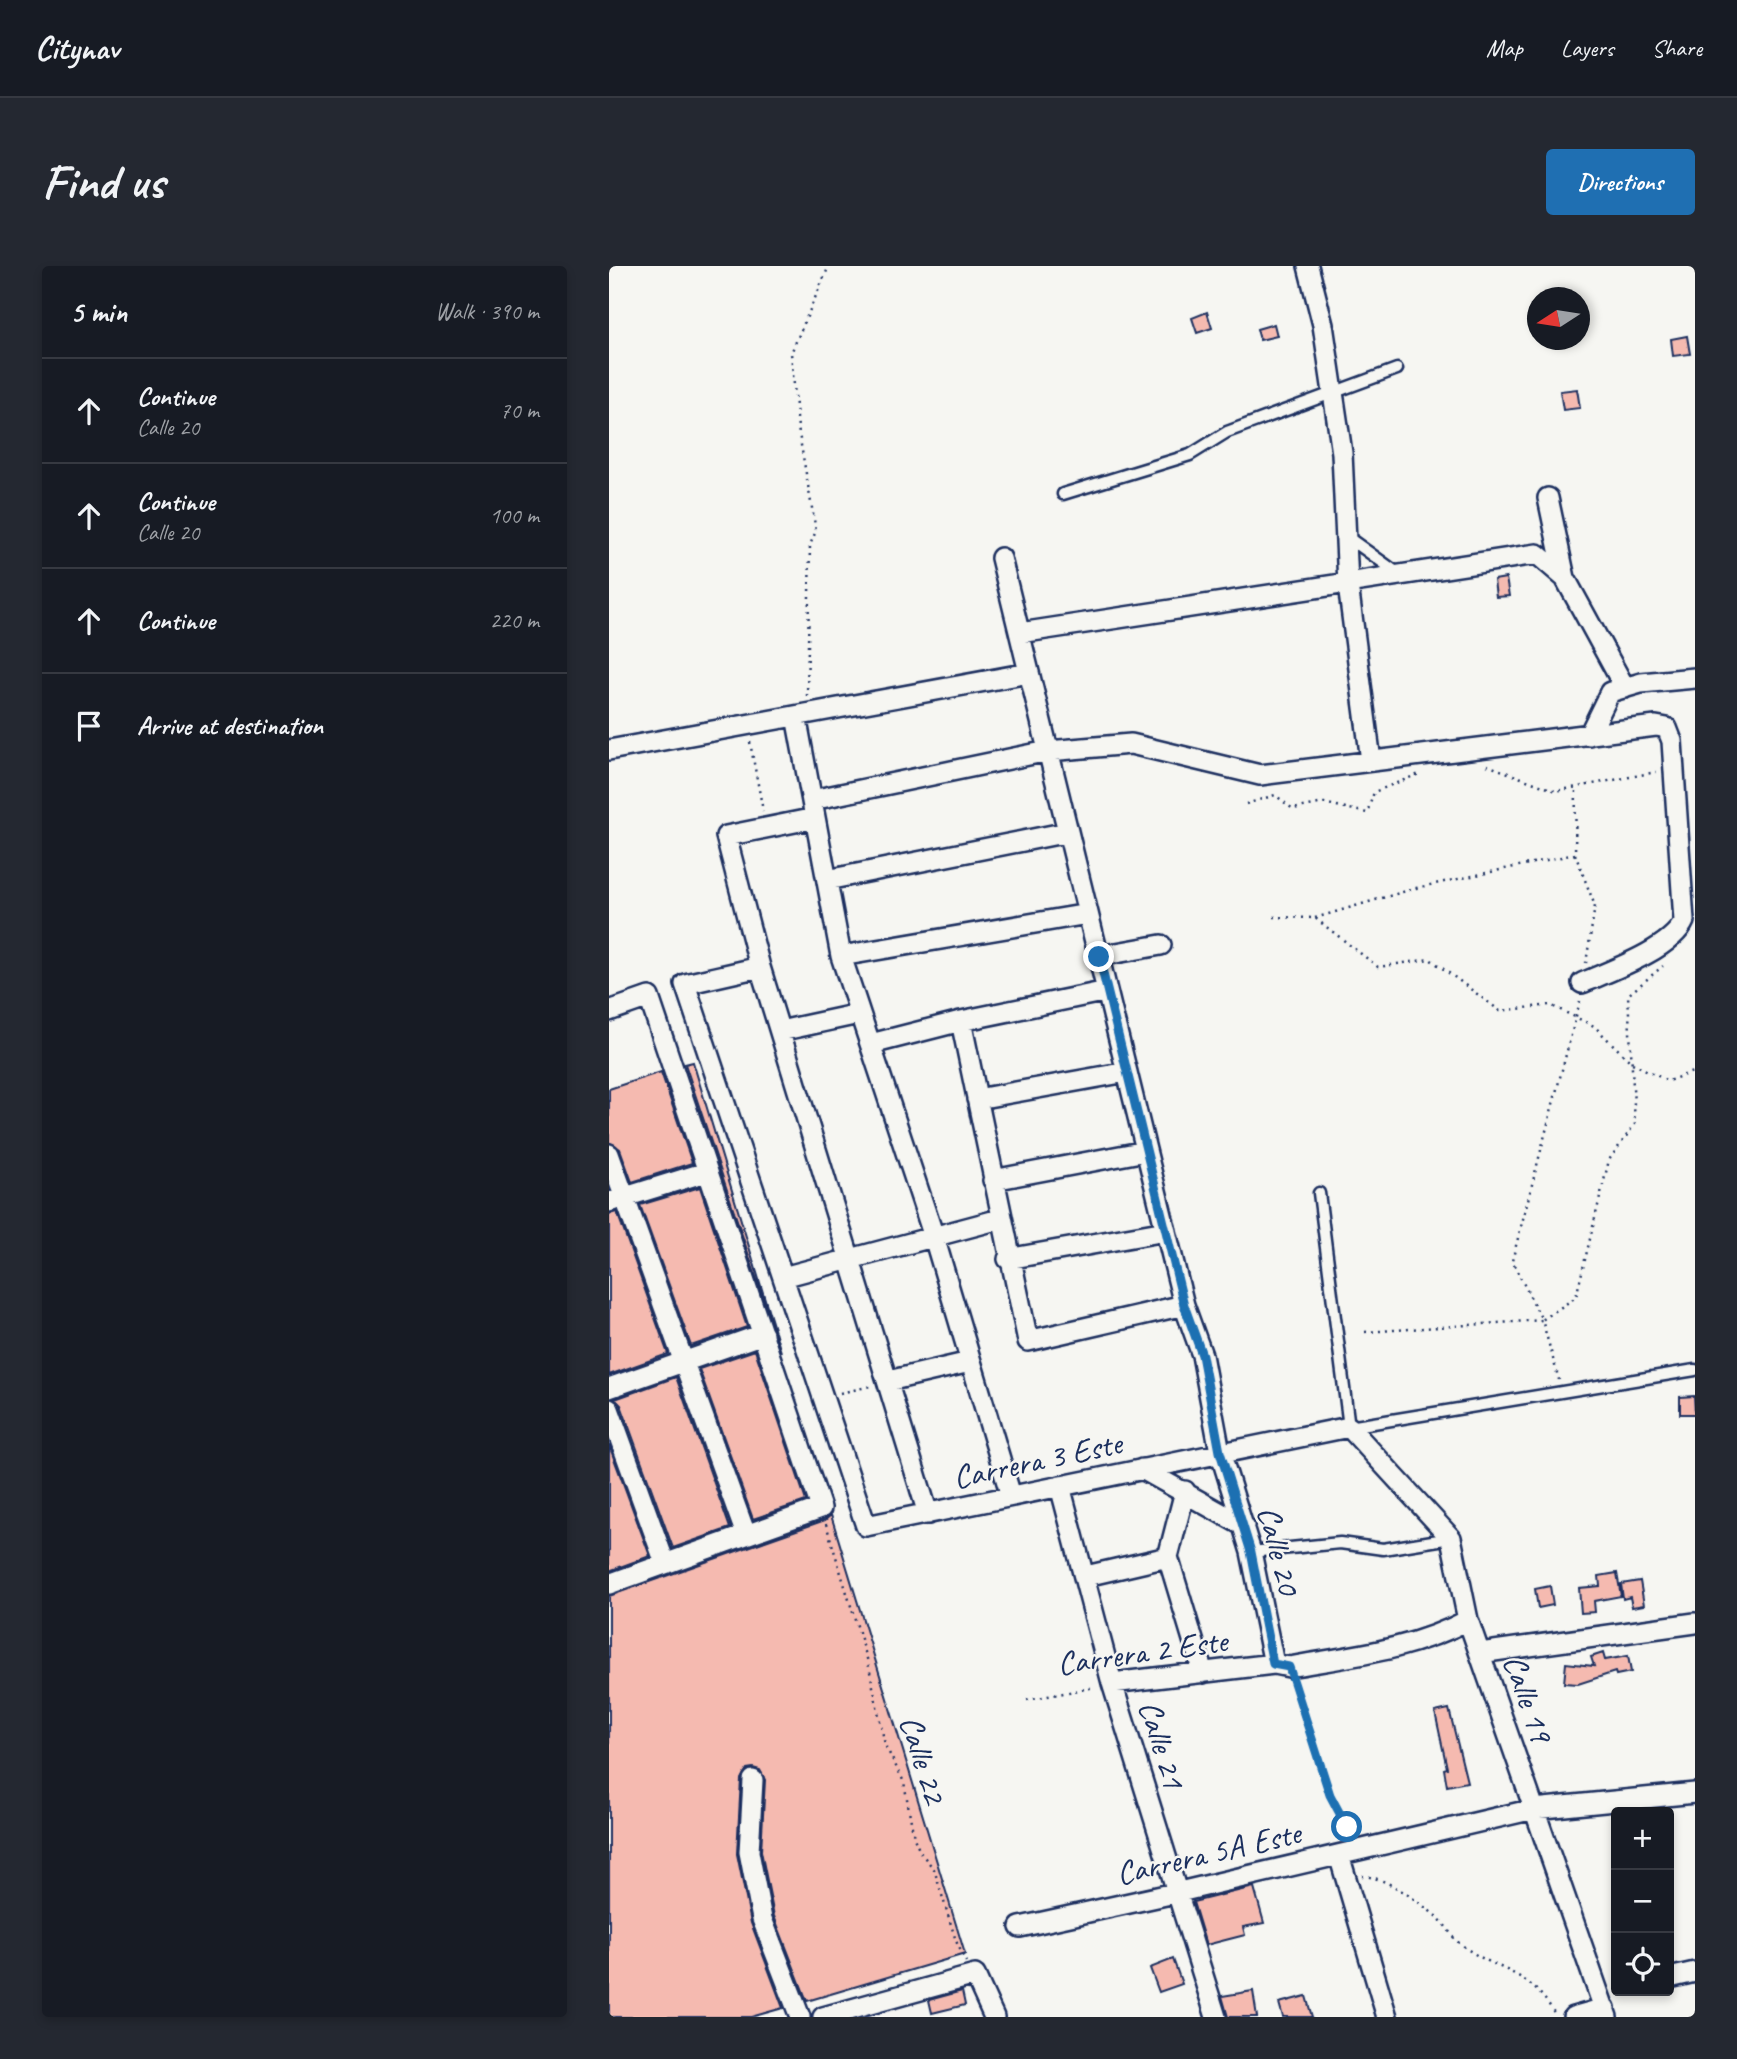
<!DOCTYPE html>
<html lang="en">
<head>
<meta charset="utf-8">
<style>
  :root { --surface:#171b24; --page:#242831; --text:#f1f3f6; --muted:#9ea1a6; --line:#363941; --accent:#1f6fb2 }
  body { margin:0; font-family:Caveat,sans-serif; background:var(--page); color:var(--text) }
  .controls { position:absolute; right:21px; bottom:21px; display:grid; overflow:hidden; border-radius:7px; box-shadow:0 4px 10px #0003 }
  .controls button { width:63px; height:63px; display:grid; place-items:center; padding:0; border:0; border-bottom:2px solid var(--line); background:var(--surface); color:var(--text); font:35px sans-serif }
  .compass { position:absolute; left:918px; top:21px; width:63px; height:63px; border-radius:50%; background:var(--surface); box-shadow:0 4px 10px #0003; rotate:258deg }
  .stop { position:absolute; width:21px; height:21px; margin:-16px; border:5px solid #1f6fb2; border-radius:50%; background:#fff }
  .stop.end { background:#1f6fb2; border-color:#fff; box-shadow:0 2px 7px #0008 }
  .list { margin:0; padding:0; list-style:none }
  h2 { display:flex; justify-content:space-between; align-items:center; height:91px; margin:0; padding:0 28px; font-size:30px }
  h2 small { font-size:23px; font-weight:400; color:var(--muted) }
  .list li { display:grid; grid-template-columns:46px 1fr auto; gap:21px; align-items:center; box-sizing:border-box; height:105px; padding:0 28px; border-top:2px solid var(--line) }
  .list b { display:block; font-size:26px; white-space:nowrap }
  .list p { margin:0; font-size:23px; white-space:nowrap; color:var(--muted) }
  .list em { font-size:23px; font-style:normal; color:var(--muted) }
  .icon { flex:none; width:38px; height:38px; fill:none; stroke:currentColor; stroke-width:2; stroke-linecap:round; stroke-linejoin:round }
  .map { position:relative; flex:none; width:1086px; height:1751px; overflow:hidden; border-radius:7px }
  header { display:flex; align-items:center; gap:42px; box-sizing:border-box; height:98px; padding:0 35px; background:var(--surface); border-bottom:2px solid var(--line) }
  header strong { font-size:33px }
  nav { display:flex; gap:38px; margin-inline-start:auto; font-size:24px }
  .intro { display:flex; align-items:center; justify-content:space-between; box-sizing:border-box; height:168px; padding:0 42px }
  h1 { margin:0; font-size:49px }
  .button { padding:18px 32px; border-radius:7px; background:var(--accent); color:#fff; font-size:24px; font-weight:700 }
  main { display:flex; gap:42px; padding:0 42px }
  aside { flex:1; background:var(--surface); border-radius:7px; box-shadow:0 4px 10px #0003 }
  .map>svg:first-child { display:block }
</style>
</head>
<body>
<header>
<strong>Citynav</strong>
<nav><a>Map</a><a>Layers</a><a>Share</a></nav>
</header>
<div class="intro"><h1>Find us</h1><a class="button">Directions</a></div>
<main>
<aside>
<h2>5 min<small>Walk · 390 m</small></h2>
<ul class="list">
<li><svg class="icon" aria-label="ahead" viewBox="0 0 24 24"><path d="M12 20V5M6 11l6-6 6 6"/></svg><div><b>Continue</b><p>Calle 20</p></div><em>70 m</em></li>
<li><svg class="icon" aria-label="ahead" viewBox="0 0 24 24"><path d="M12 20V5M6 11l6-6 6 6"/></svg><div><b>Continue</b><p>Calle 20</p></div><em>100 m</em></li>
<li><svg class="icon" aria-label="ahead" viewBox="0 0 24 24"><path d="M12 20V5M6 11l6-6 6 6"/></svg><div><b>Continue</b></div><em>220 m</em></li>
<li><svg class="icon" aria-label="arrive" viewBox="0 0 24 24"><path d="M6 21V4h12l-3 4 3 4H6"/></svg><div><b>Arrive at destination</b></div></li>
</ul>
</aside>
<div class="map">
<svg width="1086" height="1751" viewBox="0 0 1086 1751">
  <rect width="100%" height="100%" fill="#f6f6f2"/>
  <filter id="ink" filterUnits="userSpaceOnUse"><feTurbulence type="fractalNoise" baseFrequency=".0143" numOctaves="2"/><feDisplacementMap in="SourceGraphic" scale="14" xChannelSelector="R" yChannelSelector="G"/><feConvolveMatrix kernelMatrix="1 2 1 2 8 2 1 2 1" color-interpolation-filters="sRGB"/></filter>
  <g filter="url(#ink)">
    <path fill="#f5bab0" stroke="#1b2f5e" stroke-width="2" d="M598 46 603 62 588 67 583 52Z
      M665 58 668 70 651 74 648 63Z
      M1078 70 1081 88 1064 90 1062 73Z
      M968 123 971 142 954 144 951 125Z
      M897 312 900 330 887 331 885 314Z
      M84 796 172 1086 76 798Z
      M52 806 83 897 23 916 11 883 0 876V823Z
      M91 921 138 1061 82 1080 31 939Z
      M8 946 59 1088 0 1109V948Z
      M146 1084 197 1235 144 1253 90 1103Z
      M67 1111 121 1262 64 1282 12 1139 6 1133Z
      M1085 1130 1086 1148H1071V1131Z
      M0 1179 41 1290 0 1305Z
      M222 1249 356 1688 198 1735 165 1650 152 1585 156 1514 151 1504 144 1502 138 1503 132 1513 128 1588 142 1657 174 1742 142 1751H0V1330L216 1254Z
      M1008 1307 1012 1330 985 1335 986 1346 972 1347 970 1322 991 1320 990 1310Z
      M1031 1315 1035 1339 1023 1341 1021 1331 1014 1333 1012 1318Z
      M941 1320 944 1339 929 1342 926 1323Z
      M994 1387 996 1394 1019 1390 1022 1406 1007 1409 1006 1406 969 1418 955 1417 957 1397 985 1400 982 1391Z
      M840 1443 858 1516 838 1520 835 1503 838 1502 826 1446Z
      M645 1621 655 1657 634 1661 636 1669 597 1679 584 1636Z
      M564 1693 573 1718 550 1726 541 1702Z
      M353 1725 356 1739 323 1747 320 1734Z
      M644 1725 648 1751H619L613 1730Z
      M697 1730 703 1751H674L670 1737Z"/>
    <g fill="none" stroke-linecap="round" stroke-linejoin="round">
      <defs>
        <path id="lane" d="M454 228 581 189 618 166 788 103
          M737 270 790 308
          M710 927 740 1161 1086 1104
          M642 1286 731 1277 774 1283 842 1272"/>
        <path id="street" d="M699 0 714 59 733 187 739 319 762 495
          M939 232 956 312
          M392 292 575 1039 593 1089 611 1186 642 1286 665 1398
          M411 367 928 288 956 312 1016 422
          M187 450 232 690 325 971 402 1230
          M980 469 1001 426 1032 417 1086 412
          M0 484 420 407
          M203 534 439 485 522 478 651 509 1047 460 1058 462 1063 475 1075 655C1063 683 1001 705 973 717
          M206 552 117 570 151 701 319 1248
          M218 614 459 566
          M232 690 479 648
          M490 690 552 679
          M151 701 76 718 257 1260 740 1161 842 1272 859 1354 998 1751
          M0 745 40 731 212 1242 0 1318
          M352 755 419 1075 575 1039
          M171 765 250 748
          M262 778 352 755 498 725
          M368 833 518 806
          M0 888 137 1269
          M384 914 537 885
          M0 936 97 906
          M399 993 557 965
          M174 1011 391 953
          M279 1115 361 1096
          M0 1122 154 1068
          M0 1143 56 1297
          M533 1203 635 1260
          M451 1220 503 1417 607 1751
          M576 1225 559 1291 594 1407
          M477 1310 559 1291
          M871 1387 1086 1357
          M503 1417 665 1398 680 1401C742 1390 803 1384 859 1354
          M144 1514 140 1586 153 1653 191 1751
          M730 1589 778 1751
          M411 1661 566 1627 925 1543 1086 1527
          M1060 1712 1086 1706
          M214 1751 366 1709 385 1751
          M964 1751 996 1742"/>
      </defs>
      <use href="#lane" stroke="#1b2f5e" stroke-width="15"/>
      <use href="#street" stroke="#1b2f5e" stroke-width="24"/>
      <path stroke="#1b2f5e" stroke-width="2.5" stroke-dasharray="2 5" stroke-linecap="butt" d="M198 430 201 279 207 265 189 162 182 87 220 0
        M141 476 154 545
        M878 499 947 525 1047 506
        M637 538 666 529 684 543 715 537 758 547 765 526 810 508
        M966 588 986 640 977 697
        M665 651 706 652 769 701 821 693 891 745 941 739 985 760 1023 797 1059 815 1086 805
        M706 652 807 622 966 588 967 521
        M971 735 903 995 933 1054 967 1031 1000 894 1026 858 1019 729 1054 700
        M756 1066 933 1054 950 1114
        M231 1127 262 1120
        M217 1258 259 1396 276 1479 295 1516 305 1572 311 1586 325 1603 347 1675 357 1696
        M685 1417 721 1529 738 1561V1569
        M418 1434 486 1421
        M753 1610C778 1611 809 1635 828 1651 837 1658 841 1669 849 1676 886 1707 919 1700 947 1750"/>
      <use href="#lane" stroke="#f6f6f2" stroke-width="10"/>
      <use href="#street" stroke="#f6f6f2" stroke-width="19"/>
    </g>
  </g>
  <g fill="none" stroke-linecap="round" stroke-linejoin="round" filter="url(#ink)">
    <path stroke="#1f6fb2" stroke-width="9" d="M490 691 575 1039 593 1089 611 1186 642 1286 664 1398 680 1401 721 1529 738 1561"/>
  </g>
  <g text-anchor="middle" stroke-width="5" stroke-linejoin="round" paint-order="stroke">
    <g font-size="33" fill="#1b2f5e" stroke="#f6f6f2">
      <text transform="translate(428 1193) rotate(-12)" y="12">Carrera 3 Este</text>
      <text transform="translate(671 1284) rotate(76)" y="12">Calle 20</text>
      <text transform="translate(533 1385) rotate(-8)" y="12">Carrera 2 Este</text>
      <text transform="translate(920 1432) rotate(71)" y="12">Calle 19</text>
      <text transform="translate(554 1478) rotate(73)" y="12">Calle 21</text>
      <text transform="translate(315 1493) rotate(73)" y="12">Calle 22</text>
      <text transform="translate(599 1586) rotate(-13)" y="12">Carrera 5A Este</text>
    </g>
  </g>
</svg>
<div class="controls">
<button>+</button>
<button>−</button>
<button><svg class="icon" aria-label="locate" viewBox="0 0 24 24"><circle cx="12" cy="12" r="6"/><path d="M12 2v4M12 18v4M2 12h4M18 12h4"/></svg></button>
</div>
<svg class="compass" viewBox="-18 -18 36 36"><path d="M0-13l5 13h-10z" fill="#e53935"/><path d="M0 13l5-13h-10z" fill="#9ea1a6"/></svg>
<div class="stop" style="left:738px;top:1561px"></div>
<div class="stop end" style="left:490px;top:691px"></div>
</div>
</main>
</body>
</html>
